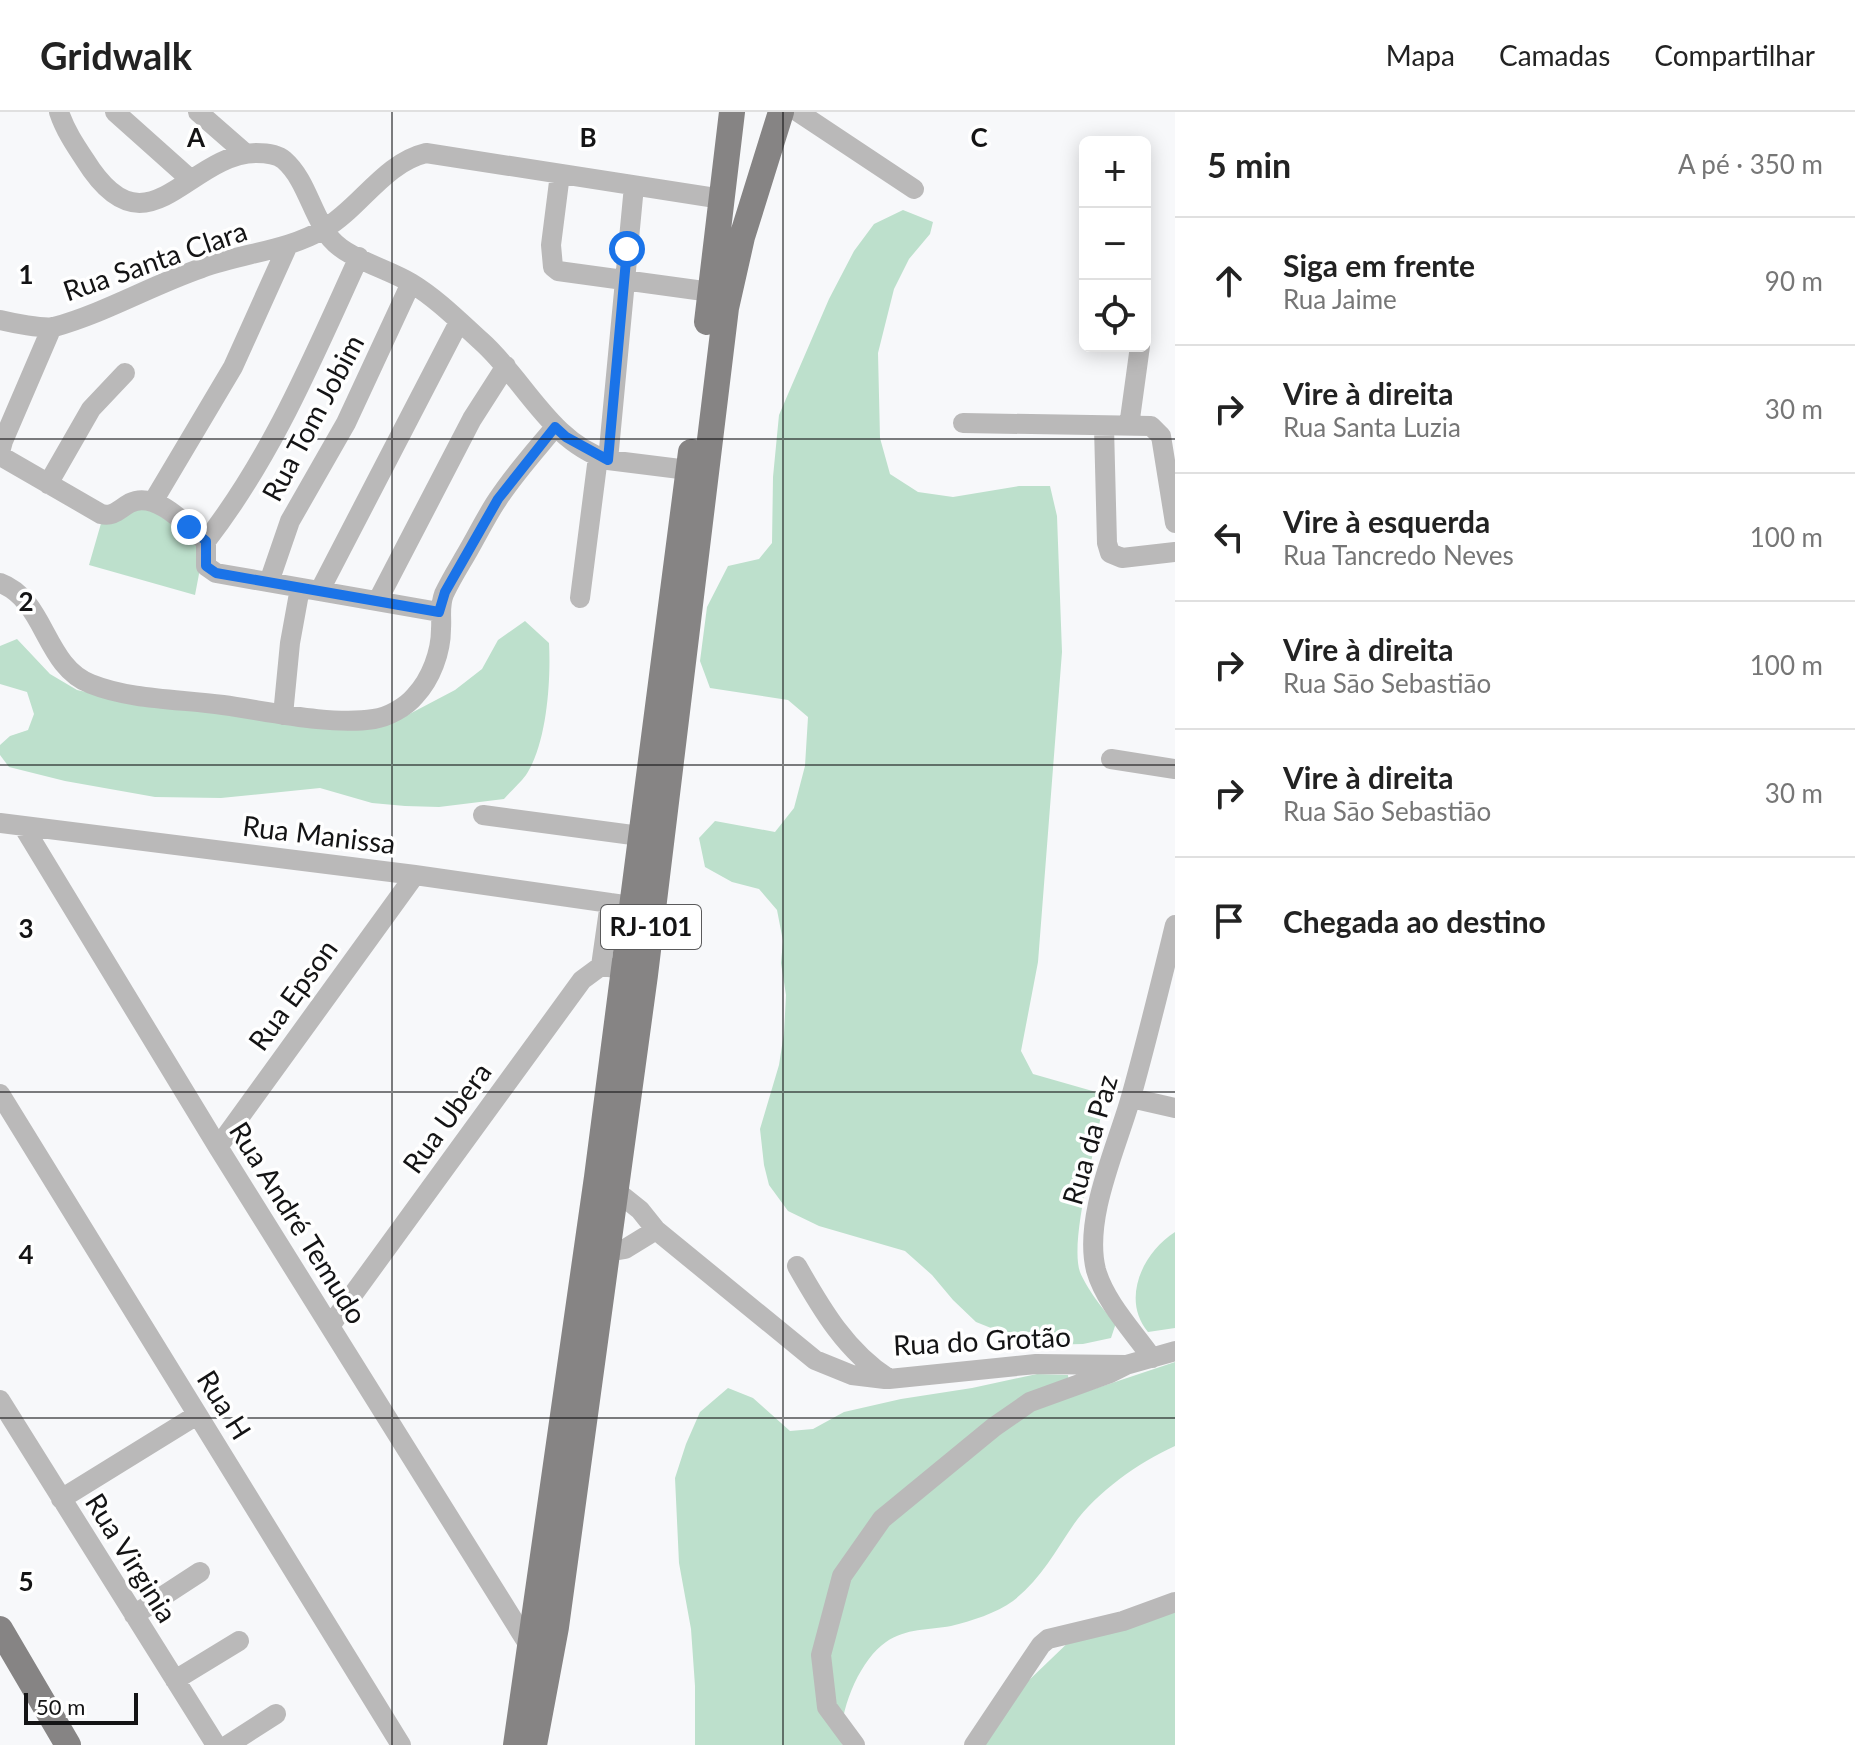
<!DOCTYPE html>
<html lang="pt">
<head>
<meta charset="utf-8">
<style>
  :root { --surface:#fff; --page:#f2f2f2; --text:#222; --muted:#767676; --line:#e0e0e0 }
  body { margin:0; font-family:Lato,sans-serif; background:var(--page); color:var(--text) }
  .controls { position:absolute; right:24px; top:24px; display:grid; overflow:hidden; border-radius:12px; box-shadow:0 4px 20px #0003 }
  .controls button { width:72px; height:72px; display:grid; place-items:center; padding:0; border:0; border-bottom:2px solid var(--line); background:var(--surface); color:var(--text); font:40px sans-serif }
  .scale { position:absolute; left:24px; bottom:20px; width:114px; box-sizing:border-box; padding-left:8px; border:4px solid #141415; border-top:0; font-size:22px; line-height:28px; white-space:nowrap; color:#141415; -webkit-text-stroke:6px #fff; paint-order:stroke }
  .stop { position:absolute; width:24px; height:24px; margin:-18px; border:6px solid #1a73e8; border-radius:50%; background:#fff }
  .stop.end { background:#1a73e8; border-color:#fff; box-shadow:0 2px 8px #0008 }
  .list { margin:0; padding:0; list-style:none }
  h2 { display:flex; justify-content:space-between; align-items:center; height:104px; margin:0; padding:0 32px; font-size:34px }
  h2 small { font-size:26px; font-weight:400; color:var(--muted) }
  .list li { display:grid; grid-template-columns:52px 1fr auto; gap:24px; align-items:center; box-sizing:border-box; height:128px; padding:0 32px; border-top:2px solid var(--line) }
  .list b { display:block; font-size:30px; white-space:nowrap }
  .list p { margin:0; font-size:26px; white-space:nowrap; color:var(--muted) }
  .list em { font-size:26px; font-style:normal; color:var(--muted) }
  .icon { flex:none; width:44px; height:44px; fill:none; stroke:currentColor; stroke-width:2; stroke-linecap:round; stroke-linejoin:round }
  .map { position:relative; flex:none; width:1175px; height:1633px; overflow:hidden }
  header { display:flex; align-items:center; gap:48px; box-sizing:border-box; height:112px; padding:0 40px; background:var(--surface); border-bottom:2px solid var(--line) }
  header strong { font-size:38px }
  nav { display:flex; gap:44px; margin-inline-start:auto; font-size:28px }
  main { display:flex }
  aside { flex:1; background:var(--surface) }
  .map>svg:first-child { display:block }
</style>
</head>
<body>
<header>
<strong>Gridwalk</strong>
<nav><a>Mapa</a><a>Camadas</a><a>Compartilhar</a></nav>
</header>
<main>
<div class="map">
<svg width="1175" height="1633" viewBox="0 0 1175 1633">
  <rect width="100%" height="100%" fill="#f7f8fa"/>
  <path fill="#bde0cc" d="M903 98 933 110 930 122 909 147 894 177 878 241 880 326 890 362 918 380 953 385 1019 374H1050L1057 404 1062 540 1038 850 1021 939 1033 962 1096 980 1103 993C1097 1030 1069 1129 1080 1160 1086 1175 1104 1200 1116 1211L1111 1226 1083 1232 1042 1233 1011 1224 976 1210 953 1188 932 1163 905 1139 819 1114 788 1099 769 1073 764 1053 760 1017 779 953 784 921 786 883 781 851 783 829 777 798 759 777 732 770 705 755 699 726 715 709 775 720 794 696 805 654 808 605 788 588 710 576 700 549 707 495 728 454 759 447 772 431 773 365 779 303 829 187 854 139 874 112Z
    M145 394 198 429 199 462 195 483 89 453 102 408Z
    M525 509 549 531C551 569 547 631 526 663 520 671 511 679 504 687L439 695 405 694 372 691 320 676 221 686 155 685 65 669 9 655 0 643V633L10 624 28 618 34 602 27 580 0 572V534L17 527 50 562 77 578 104 584 398 608 455 578 482 557 498 528Z
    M1175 1120V1216L1148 1220C1121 1188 1142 1141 1175 1120Z
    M1175 1250V1334C1139 1350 1097 1380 1074 1412 1055 1440 1040 1468 1013 1489 997 1501 971 1509 951 1514 929 1518 906 1516 886 1530 859 1548 837 1603 842 1633H695V1574L691 1517 679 1451 675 1366 686 1332 700 1300 728 1276 753 1286 790 1319 813 1317 844 1300 901 1287 972 1276 1037 1262 1068 1263 1070 1285Z
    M1175 1492V1633H980L1025 1572 1076 1523Z"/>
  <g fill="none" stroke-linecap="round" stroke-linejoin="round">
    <path stroke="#bab9b9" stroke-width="20" d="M59 0C65 18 75 33 85 48 147 148 187 42 256 41 266 41 277 42 284 48 307 68 312 104 331 127 348 147 388 157 411 171 436 186 459 209 481 229 524 267 550 330 608 348L688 358
      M115 0 190 67
      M198 0 245 41
      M798 0 914 77
      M560 62 551 133 553 155 558 159 711 180
      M0 208C12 211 43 217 54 215 105 201 152 173 202 156 242 141 287 139 324 117 360 96 384 51 426 41L722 87
      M52 215 3 329 0 340 4 346 101 402C114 405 119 397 130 391 156 378 187 414 206 429V454L216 461 439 500
      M963 311 1151 314 1161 324 1175 411
      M1129 314 1140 234
      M1104 315 1107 431 1110 441 1122 446 1175 440
      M608 348 634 74
      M48 372 91 297 125 261
      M154 388 233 255 288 133
      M206 429C273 343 314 243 359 145
      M269 470 290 409 346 311 411 171
      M0 471C46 488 44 554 91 572 131 588 180 587 223 593 267 599 330 614 374 607 388 605 406 595 415 584 431 567 441 540 441 517 442 504 439 495 444 482 451 467 460 453 468 439 478 422 487 403 498 387 515 361 536 338 555 315
      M320 478 459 210
      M580 486 598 345
      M378 488 472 307 506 254
      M283 603 290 531 300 476
      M1111 647 1175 657
      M483 703 640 724
      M0 711 415 763 631 794
      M23 714 218 1035 530 1535
      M601 854 610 791
      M0 982 401 1633
      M1131 986 1175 996
      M218 1035 415 763
      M615 1078 640 1098 656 1118 815 1248 852 1263 885 1267
      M607 1140 625 1137 656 1118
      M797 1154C822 1198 846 1239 889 1267L1036 1252 1126 1253 1175 1239
      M330 1214 582 868 601 854 624 857
      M1152 1246C1133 1219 1105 1190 1096 1158 1083 1106 1117 1035 1131 985 1147 928 1161 870 1175 813
      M0 1288 216 1633
      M61 1387 197 1303
      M134 1503 200 1460
      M175 1568 239 1529
      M228 1633 276 1602
      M855 1633 827 1595 821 1543 842 1464 882 1407 994 1315 1030 1290 1110 1261 1126 1253
      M974 1633 1041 1533 1048 1527 1123 1509 1175 1490"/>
    <path stroke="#868484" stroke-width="26" d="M707 210 732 0
      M0 1517 68 1633
      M516 1633 597 1065 691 340
      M534 1633 556 1515 645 863 726 196 742 125 781 0"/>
  </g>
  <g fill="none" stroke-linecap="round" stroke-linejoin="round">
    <path stroke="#1a73e8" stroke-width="10" d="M189 415 206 429V454L216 461 439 500 445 480 498 387 555 315 566 325 608 348 627 137"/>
  </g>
  <path fill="none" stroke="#141415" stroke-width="2" stroke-opacity="0.55" d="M392 0V1633M783 0V1633M0 327H1175M0 653H1175M0 980H1175M0 1306H1175"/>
  <g text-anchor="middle" stroke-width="7" stroke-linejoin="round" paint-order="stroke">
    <rect fill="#fff" stroke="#5a5a5b" stroke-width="2" x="601" y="793" width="100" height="44" rx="6"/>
    <g font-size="26" font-weight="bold" fill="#141415">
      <text x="651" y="824">RJ-101</text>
    </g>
    <g font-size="28" fill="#141415" stroke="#fff">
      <text transform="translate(155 149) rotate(-19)" y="10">Rua Santa Clara</text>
      <text transform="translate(313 306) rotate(-62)" y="10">Rua Tom Jobim</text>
      <text transform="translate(319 723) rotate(7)" y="10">Rua Manissa</text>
      <text transform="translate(293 883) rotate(-54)" y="10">Rua Epson</text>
      <text transform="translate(447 1006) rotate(-54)" y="10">Rua Ubera</text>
      <text transform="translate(1090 1028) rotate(-74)" y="10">Rua da Paz</text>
      <text transform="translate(298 1111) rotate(58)" y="10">Rua André Temudo</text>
      <text transform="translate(982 1229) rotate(-3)" y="10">Rua do Grotão</text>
      <text transform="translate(224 1293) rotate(58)" y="10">Rua H</text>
      <text transform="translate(131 1446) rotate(58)" y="10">Rua Virginia</text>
    </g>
  </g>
  <g font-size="26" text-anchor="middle" font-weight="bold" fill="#141415" stroke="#fff" stroke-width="7" stroke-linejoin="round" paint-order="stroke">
    <text x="196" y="35">A</text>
    <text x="588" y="35">B</text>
    <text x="979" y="35">C</text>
    <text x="26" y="172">1</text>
    <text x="26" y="499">2</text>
    <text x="26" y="826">3</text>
    <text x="26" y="1152">4</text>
    <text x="26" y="1479">5</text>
  </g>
</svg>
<div class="controls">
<button>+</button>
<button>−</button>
<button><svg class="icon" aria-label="locate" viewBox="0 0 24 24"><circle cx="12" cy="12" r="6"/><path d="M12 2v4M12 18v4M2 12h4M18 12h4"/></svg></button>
</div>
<div class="scale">50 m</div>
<div class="stop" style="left:627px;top:137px"></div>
<div class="stop end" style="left:189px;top:415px"></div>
</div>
<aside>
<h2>5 min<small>A pé · 350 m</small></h2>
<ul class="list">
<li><svg class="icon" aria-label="ahead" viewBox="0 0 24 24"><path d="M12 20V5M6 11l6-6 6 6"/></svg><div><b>Siga em frente</b><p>Rua Jaime</p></div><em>90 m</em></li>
<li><svg class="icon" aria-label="right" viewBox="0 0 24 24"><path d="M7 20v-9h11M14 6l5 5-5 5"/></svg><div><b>Vire à direita</b><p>Rua Santa Luzia</p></div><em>30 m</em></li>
<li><svg class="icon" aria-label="left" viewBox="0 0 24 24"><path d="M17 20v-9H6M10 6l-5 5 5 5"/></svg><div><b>Vire à esquerda</b><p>Rua Tancredo Neves</p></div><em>100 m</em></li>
<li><svg class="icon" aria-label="right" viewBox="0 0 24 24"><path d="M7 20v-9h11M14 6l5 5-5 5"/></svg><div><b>Vire à direita</b><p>Rua Sāo Sebastiāo</p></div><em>100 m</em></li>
<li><svg class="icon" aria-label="right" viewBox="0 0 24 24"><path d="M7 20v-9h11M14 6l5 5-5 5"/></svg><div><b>Vire à direita</b><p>Rua Sāo Sebastiāo</p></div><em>30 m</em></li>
<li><svg class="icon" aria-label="arrive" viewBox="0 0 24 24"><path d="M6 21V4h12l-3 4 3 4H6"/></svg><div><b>Chegada ao destino</b></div></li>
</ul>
</aside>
</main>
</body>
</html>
